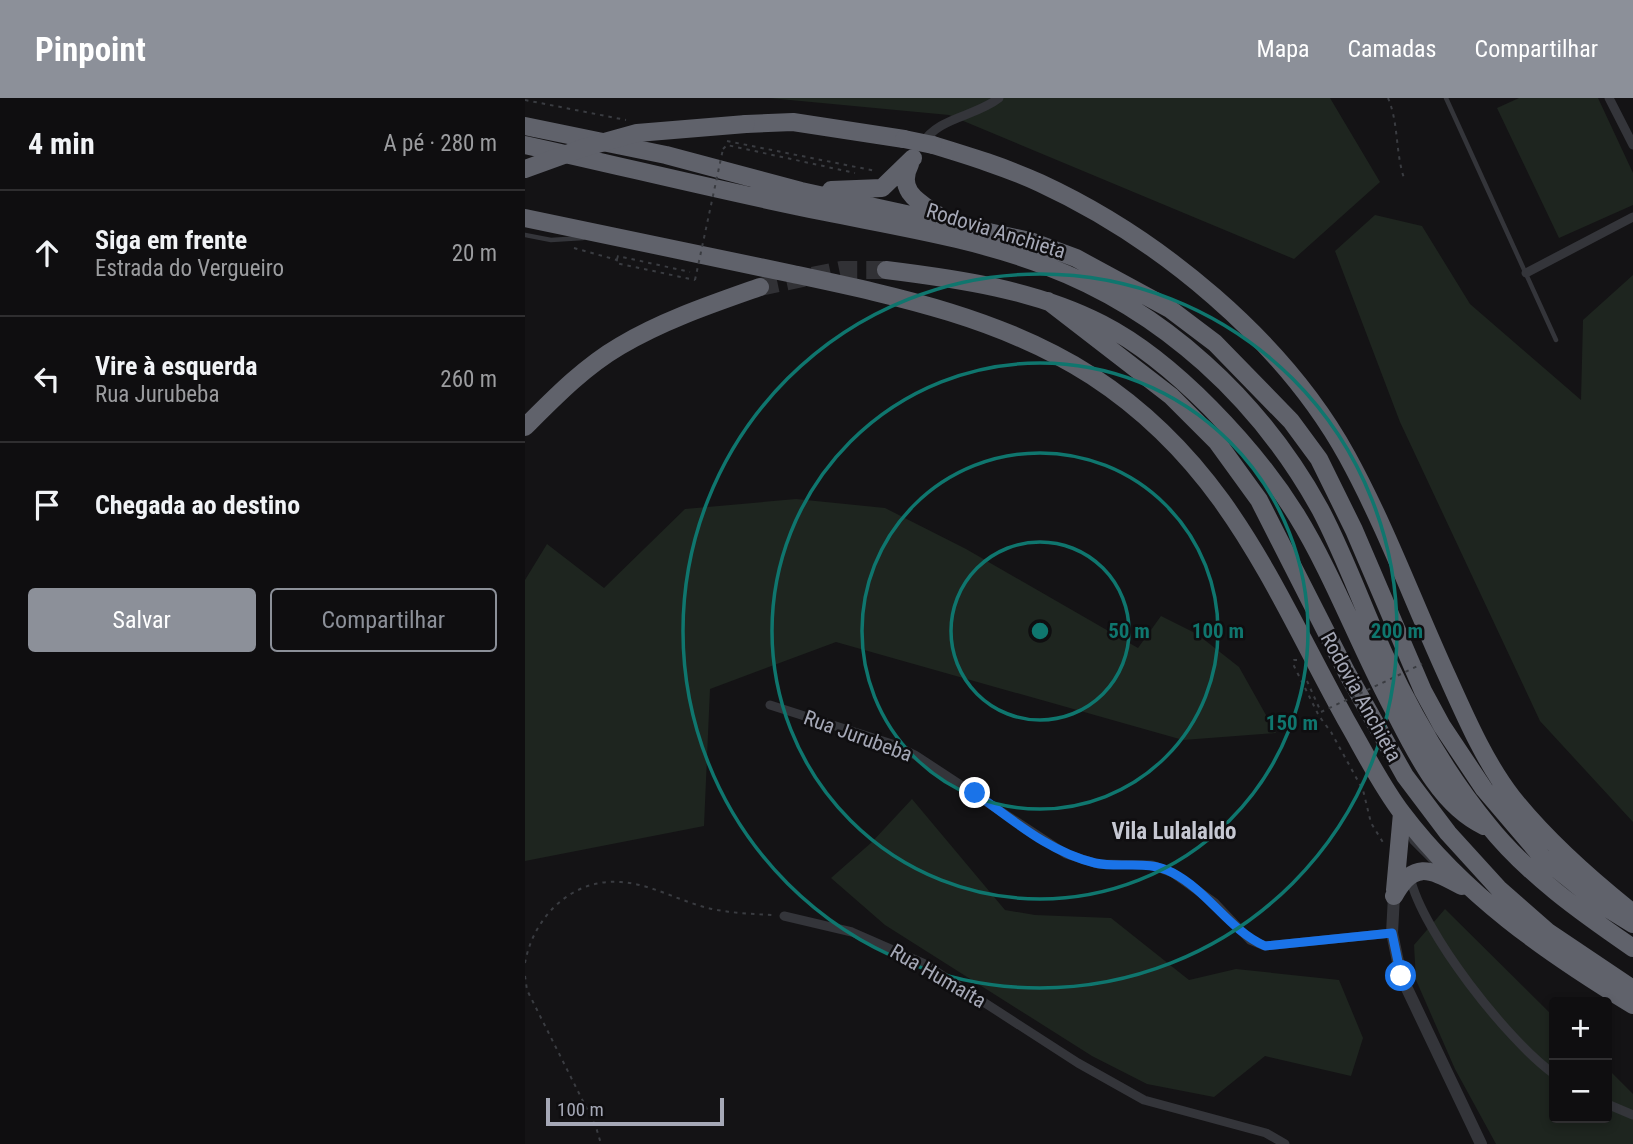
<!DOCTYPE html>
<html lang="pt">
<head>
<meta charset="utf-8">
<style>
  :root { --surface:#0f0e10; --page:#181719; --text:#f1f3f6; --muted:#9b9c9f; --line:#2f2e30; --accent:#8c9099 }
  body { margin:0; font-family:"Roboto Condensed",sans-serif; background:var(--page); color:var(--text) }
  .controls { position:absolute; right:21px; bottom:21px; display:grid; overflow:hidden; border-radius:7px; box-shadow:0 4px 10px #0003 }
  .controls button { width:63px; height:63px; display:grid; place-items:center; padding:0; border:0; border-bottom:2px solid var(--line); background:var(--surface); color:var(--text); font:35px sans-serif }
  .scale { position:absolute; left:21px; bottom:18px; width:178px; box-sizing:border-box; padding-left:7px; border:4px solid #a5a8b6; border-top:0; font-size:19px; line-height:24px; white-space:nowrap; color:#a5a8b6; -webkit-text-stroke:5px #0f0e10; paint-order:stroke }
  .stop { position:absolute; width:21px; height:21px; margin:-16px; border:5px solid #1a73e8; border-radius:50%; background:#fff }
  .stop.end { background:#1a73e8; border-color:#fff; box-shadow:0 2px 7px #0008 }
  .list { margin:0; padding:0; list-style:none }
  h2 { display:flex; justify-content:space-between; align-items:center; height:91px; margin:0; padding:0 28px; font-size:30px }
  h2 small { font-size:23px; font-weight:400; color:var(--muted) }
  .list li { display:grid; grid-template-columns:46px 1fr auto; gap:21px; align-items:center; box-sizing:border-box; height:126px; padding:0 28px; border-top:2px solid var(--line) }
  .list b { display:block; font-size:26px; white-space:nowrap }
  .list p { margin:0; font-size:23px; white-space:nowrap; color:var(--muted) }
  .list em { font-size:23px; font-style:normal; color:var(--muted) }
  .actions { display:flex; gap:14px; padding:21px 28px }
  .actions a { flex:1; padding:16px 0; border:2px solid var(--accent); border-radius:7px; text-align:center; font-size:24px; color:var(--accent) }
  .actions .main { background:var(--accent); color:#fff }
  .icon { flex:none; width:38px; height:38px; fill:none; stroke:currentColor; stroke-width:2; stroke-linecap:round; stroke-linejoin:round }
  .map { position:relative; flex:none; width:1108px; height:1046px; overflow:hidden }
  header { display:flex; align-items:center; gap:42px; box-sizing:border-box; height:98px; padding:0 35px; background:var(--accent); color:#fff }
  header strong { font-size:33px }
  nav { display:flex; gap:38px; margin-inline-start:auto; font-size:24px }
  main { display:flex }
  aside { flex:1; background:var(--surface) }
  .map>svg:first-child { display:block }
</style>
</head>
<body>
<header>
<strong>Pinpoint</strong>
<nav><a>Mapa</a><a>Camadas</a><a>Compartilhar</a></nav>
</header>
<main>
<aside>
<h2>4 min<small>A pé · 280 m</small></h2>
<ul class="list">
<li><svg class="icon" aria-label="ahead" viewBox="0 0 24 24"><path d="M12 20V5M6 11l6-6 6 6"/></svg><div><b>Siga em frente</b><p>Estrada do Vergueiro</p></div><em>20 m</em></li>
<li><svg class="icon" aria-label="left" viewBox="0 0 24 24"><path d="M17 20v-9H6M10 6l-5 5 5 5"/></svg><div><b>Vire à esquerda</b><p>Rua Jurubeba</p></div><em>260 m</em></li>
<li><svg class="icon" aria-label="arrive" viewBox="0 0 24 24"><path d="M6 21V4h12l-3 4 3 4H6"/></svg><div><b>Chegada ao destino</b></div></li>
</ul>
<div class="actions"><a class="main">Salvar</a><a>Compartilhar</a></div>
</aside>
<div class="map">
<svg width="1108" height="1046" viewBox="0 0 1108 1046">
  <rect width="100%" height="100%" fill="#141315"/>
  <path fill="#1e251f" d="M244 0H805L855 84 769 161 424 17Z
    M994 0H1073L1108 75V107L1034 140 972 10Z
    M850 117 897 128 945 206 1056 302 1058 222 1108 177V724L1015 623 875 324 810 153Z
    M271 401 360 410 441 451 613 550 636 518 672 536 714 569 751 635 658 642 311 544 185 591 179 728 0 763V482L22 446 79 490 160 411Z
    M387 701 480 812 510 817 586 820 664 882 711 871 814 882 838 940 826 978 740 958 689 999 622 986 567 958 360 827 306 780 347 744Z
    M920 811 1029 919V1020H1082V970L1108 996V1046H971L930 971 891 882 889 847Z"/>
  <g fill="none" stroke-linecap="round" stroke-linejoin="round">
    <path stroke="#313135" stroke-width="18" stroke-dasharray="18 9" stroke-linecap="butt" d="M235 189 316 172H361"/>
    <path stroke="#3a3c41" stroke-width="2" stroke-dasharray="3.5 5" stroke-linecap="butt" d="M863 0C874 25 870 56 880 83
      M0 2 101 22
      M202 43 351 73
      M198 51 202 47 330 75
      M49 150 92 162 91 165 170 182
      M92 161 93 158 165 174
      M772 562H769L768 566 794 618 806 634 838 692 846 725 859 746
      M782 583 796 614
      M0 865C8 820 46 780 96 784 126 786 154 803 183 810 204 815 226 816 247 817
      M0 878 2 892 71 1029 76 1046"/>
    <path stroke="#34353a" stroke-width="4.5" d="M921 0 1031 242
      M0 137 26 142 58 140
      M882 733 887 744 912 769"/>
    <path stroke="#34353a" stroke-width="9" d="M1084 0 1108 47
      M397 46C413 19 450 19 474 0
      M1001 175 1108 119
      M245 607 367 646 390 657 541 756 573 766 627 767 648 775 690 805 725 842 740 848 867 835
      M885 779C897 834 983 943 1029 976
      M259 818 327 834 398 865 553 965 619 1002 741 1035 760 1046
      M1082 1006 1108 1017"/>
    <path stroke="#34353a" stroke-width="12" d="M869 798 867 835 876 878 956 1046"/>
    <path stroke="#60626b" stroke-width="18" d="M221 26 268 24 379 41
      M0 28 141 57 276 93 505 143 551 160 645 211 690 245 766 323 794 361 829 432 898 593 917 628 959 691 1017 759 1074 805 1108 826
      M0 47C100 69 200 94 300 114 374 129 451 141 521 168 638 212 735 302 795 411 820 458 838 510 860 558 888 618 922 677 963 727 1002 776 1057 815 1108 850
      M408 47C444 58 480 69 515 85 634 140 758 242 822 358 861 429 889 506 923 580 941 620 960 664 987 699 1022 743 1064 780 1108 815
      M385 66C371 93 394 104 414 118
      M306 92 357 90 388 60
      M0 120C89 139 179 157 268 176 371 198 477 220 567 278 702 366 747 488 821 622 839 653 855 686 877 715 939 797 1021 854 1108 907
      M361 172C434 181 511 192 577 226 649 263 729 349 772 418 806 473 833 544 864 603 887 646 912 706 959 728
      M523 203 646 298 692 344 734 402 822 575 880 678 923 735 974 791 1023 834 1108 891
      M0 329C29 300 59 269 95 248 139 222 187 206 235 189
      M870 792 877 715
      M869 798C889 761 906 772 937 788"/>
    <path stroke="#3a3c41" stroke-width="2" stroke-dasharray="3.5 5" stroke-linecap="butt" d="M170 182 198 51
      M796 614 897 566"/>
    <path stroke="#60626b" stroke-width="18" d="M379 41 408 47
      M0 71 58 50 112 35 221 26"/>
  </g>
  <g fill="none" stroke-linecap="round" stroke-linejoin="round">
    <path stroke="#1a73e8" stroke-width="9" d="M450 695C488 722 524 754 570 765 597 771 622 761 648 775 684 794 704 832 740 848L867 835 876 878"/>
  </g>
  <g fill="none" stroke="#0f766e" stroke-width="3.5">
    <circle cx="515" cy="533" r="89"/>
    <circle cx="515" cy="533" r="178"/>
    <circle cx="515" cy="533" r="268"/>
    <circle cx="515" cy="533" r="357"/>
  </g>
  <g text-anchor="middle" stroke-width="5" stroke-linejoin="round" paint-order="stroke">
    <g font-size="21" fill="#a5a8b6" stroke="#0f0e10">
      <text transform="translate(471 133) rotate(17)" y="7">Rodovia Anchieta</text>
      <text transform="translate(836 599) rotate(61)" y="7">Rodovia Anchieta</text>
      <text transform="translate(333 638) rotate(20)" y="7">Rua Jurubeba</text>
      <text transform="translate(413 878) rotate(30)" y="7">Rua Humaíta</text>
    </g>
    <g font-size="23" font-weight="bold" fill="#c6c8d2" stroke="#0f0e10">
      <text x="649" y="741">Vila Lulalaldo</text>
    </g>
  </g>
  <circle cx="515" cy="533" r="10" fill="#0f766e" stroke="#0f0e10" stroke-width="3.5"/>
  <g font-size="21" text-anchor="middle" font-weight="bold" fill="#0f766e" stroke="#0f0e10" stroke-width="5" stroke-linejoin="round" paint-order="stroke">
    <text x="604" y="540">50 m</text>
    <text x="693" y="540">100 m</text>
    <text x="872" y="540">200 m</text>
    <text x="767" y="632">150 m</text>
  </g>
</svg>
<div class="controls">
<button>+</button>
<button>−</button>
</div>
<div class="scale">100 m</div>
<div class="stop" style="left:876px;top:878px"></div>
<div class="stop end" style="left:450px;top:695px"></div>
</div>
</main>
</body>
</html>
